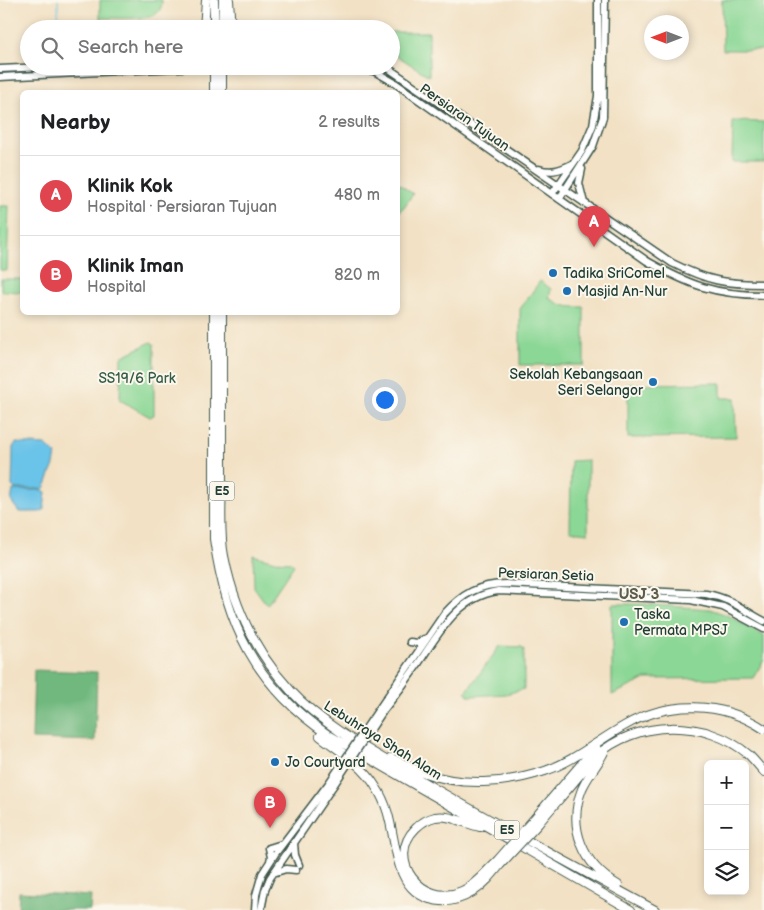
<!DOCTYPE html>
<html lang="en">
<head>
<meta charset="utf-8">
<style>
  :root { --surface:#fff; --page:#f2f2f2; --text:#202124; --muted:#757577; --line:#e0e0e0; --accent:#1f6fb2 }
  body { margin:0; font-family:"Balsamiq Sans",sans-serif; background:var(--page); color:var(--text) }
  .controls { position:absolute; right:15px; bottom:15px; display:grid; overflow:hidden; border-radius:8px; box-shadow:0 2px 8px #0003 }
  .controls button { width:45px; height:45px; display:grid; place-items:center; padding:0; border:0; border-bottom:1px solid var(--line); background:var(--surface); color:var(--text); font:25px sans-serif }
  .compass { position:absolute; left:644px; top:15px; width:45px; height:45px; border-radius:50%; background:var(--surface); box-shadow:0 2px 8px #0003; rotate:270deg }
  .you { position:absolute; left:384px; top:399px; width:18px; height:18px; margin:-12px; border:4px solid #fff; border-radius:50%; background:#1a73e8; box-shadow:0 0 0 8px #1a73e833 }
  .badge { display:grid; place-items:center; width:32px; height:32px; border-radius:50%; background:var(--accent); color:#fff; font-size:16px; font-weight:700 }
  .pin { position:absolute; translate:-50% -41px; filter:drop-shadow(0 1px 2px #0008) }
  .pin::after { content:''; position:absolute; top:26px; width:18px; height:15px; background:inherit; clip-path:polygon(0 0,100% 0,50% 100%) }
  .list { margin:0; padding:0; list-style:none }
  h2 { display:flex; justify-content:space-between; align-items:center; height:65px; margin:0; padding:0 20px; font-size:21px }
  h2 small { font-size:16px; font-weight:400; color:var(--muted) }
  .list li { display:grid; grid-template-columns:32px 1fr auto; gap:15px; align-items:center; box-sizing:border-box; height:80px; padding:0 20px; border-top:1px solid var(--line) }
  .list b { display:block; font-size:19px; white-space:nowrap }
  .list p { margin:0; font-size:16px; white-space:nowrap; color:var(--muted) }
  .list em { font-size:16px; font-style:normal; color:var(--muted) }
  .icon { flex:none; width:28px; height:28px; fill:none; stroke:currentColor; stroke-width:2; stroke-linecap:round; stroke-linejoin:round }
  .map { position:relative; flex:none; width:764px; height:910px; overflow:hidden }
  .search { position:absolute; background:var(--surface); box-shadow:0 2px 8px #0003; left:20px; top:20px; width:380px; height:55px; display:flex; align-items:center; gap:12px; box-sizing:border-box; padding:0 18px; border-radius:28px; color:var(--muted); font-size:19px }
  .panel { position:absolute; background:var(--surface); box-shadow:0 2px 8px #0003; left:20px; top:90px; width:380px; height:225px; border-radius:8px }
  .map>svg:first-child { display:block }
</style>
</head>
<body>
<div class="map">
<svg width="764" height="910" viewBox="0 0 764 910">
  <rect width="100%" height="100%" fill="#fbf7ec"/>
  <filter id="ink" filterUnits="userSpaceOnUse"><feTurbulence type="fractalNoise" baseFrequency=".02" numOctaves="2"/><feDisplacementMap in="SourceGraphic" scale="10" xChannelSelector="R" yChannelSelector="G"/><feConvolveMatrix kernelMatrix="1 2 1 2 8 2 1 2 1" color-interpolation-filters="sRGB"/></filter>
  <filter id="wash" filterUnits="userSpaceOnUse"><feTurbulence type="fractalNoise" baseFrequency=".0096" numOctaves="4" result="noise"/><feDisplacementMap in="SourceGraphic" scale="20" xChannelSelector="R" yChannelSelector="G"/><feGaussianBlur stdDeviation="1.12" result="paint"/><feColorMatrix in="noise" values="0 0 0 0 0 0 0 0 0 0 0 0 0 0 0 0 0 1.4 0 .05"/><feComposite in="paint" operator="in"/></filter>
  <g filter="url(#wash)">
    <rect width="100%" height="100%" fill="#f2e1c4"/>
    <path fill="#8bd795" stroke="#558a64" d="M100 0H162C162 7 160 13 152 16 143 20 111 18 100 18Z
      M722 0H764V50H723Z
      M391 32H429V76L391 52Z
      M733 121 764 122V162H732Z
      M398 183 413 194 404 207 398 212Z
      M0 206H9L7 271 0 270Z
      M1 279H22V292L1 291Z
      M540 281 551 289 549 298C564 307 567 307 584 307V365H520V309Z
      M151 342 154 344V415L150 417 120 400 121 357Z
      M721 383V398H735L736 437 628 438V384Z
      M588 460V533L570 531 571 461Z
      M253 555 275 561 291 562 294 565 267 605 254 587Z
      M612 604H641L710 609 727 615 764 636V660L753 678 646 679 612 695Z
      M500 646 522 647 524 650V689L506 694 469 696 466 692Z"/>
    <path fill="#70b87e" stroke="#487a59" d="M34 670 97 672 95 741 32 739Z
      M19 892 91 896 90 910H18Z"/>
    <path fill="#6ac3e8" stroke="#44808e" d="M16 443 45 445 56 454 54 465 45 487 43 489H15L12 486 13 447Z
      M13 490H43L46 492 44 510 40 512H19L11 501Z"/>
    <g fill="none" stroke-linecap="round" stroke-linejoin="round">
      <path stroke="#6ac3e8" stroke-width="1" d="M58 0V29"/>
    </g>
  </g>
  <g filter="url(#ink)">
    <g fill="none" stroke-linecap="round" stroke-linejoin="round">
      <defs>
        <path id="major" d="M385 66 672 263C708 281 725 284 764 284
          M243 67 359 68 374 71 395 83 647 261C689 285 715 295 764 295
          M0 69 64 66
          M0 77 198 67
          M539 169C551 173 561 170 572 164
          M582 169 579 183 584 203
          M552 194 582 151 593 125 598 96V0
          M559 199 593 146 603 117 605 0
          M410 642 418 643 424 639
          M379 709 444 614C462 594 479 584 506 584L706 594C733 599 741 609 764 621
          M383 711C395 696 407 680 418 664 439 633 457 597 498 591L691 600 723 607 764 629
          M294 843 295 855 299 865
          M270 861 271 857 269 848 282 844
          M273 873 286 869 296 870
          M255 910 256 895 262 874 275 854 329 783
          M261 910 265 890 270 878 333 786"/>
        <path id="highway" d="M214 0V29
          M229 0 231 29
          M204 29 206 0
          M222 29 223 0
          M214 66V92
          M222 92V66
          M214 312V539C226 624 255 685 327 734L631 910
          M222 312C222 366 222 420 222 474 222 499 219 531 224 556 234 607 256 653 291 691 324 727 378 755 420 780 497 825 576 867 655 910
          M320 736C340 751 363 765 376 787 393 813 391 839 400 867 411 901 443 910 473 892 484 885 492 875 500 865
          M604 752C598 765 588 775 582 789 567 827 583 865 618 885
          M391 758C401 762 411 768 422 772 461 787 506 784 545 771 574 761 597 741 624 726 668 700 722 701 764 729
          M533 820 596 747
          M538 824C551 808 565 793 578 777 583 771 589 763 595 757 636 719 706 718 749 755 754 760 759 766 764 772
          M480 827C465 824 450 814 435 817 427 819 422 822 416 828 384 859 423 909 462 891 476 885 486 871 497 861"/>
      </defs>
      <use href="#major" stroke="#3f564a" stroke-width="9"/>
      <use href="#highway" stroke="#3f564a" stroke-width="10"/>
      <use href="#major" stroke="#fff" stroke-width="6"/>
      <use href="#highway" stroke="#fff" stroke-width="8"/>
      <defs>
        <path id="major-bridge" d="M198 67H243
          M329 783 379 709
          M333 786 383 711"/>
        <path id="highway-bridge" d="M497 861 533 820
          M500 865 538 824"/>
      </defs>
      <use href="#major-bridge" stroke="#3f564a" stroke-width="9" stroke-linecap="butt"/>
      <use href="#highway-bridge" stroke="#3f564a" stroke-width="10" stroke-linecap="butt"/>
      <use href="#major-bridge" stroke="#fff" stroke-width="6"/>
      <use href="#highway-bridge" stroke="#fff" stroke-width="8"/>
    </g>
  </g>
  <g fill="#1f6fb2" stroke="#fbf7ec" stroke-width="2">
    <circle cx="553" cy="273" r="5"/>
    <circle cx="567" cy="291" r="5"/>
    <circle cx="653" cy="382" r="5"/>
    <circle cx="624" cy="622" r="5"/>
    <circle cx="275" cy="762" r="5"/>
  </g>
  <g text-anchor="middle" stroke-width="4" stroke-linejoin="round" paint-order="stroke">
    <g fill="#fbf7ec" stroke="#61756b" stroke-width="1">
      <rect x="209.5" y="481.5" width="25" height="19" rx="4"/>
      <rect x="494.5" y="820.5" width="25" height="19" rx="4"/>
    </g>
    <g font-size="12" font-weight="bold" fill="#1f3d34">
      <text x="222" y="495">E5</text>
      <text x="507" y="834">E5</text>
    </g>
    <g font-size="14" fill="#1f3d34" stroke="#fbf7ec">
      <text transform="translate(465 117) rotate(35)" y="5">Persiaran Tujuan</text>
      <text transform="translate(546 574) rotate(2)" y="5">Persiaran Setia</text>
      <text transform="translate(383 740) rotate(32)" y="5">Lebuhraya Shah Alam</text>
    </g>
    <g font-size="14" fill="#1f3d34" stroke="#fbf7ec" text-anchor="start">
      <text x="563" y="278">Tadika SriComel</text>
      <text x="577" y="296">Masjid An-Nur</text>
      <text x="643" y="379" text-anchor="end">Sekolah Kebangsaan<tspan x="643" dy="16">Seri Selangor</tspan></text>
      <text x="634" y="619">Taska<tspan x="634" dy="16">Permata MPSJ</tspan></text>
      <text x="285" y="767">Jo Courtyard</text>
    </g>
    <g font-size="14" fill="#355c47" stroke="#fbf7ec">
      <text x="137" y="383">SS19/6 Park</text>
    </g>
    <g font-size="15" font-weight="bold" fill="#5c5d4c" stroke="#fbf7ec">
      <text x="639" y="599">USJ 3</text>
    </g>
  </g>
</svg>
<div class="controls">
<button>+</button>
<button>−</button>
<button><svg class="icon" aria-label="layers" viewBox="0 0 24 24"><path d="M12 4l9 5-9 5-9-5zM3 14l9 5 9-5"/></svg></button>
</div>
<svg class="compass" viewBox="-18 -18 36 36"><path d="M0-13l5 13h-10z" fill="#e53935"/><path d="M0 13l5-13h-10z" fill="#757577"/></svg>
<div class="you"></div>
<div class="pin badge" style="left:594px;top:247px;background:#e0444e">A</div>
<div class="pin badge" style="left:270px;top:828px;background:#e0444e">B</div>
<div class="search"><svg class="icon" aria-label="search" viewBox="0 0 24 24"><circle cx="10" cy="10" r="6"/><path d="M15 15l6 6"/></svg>Search here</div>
<section class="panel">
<h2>Nearby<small>2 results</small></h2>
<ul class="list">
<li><span class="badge" style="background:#e0444e">A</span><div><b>Klinik Kok</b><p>Hospital · Persiaran Tujuan</p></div><em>480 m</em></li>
<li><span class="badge" style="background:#e0444e">B</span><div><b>Klinik Iman</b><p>Hospital</p></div><em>820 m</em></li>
</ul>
</section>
</div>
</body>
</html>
